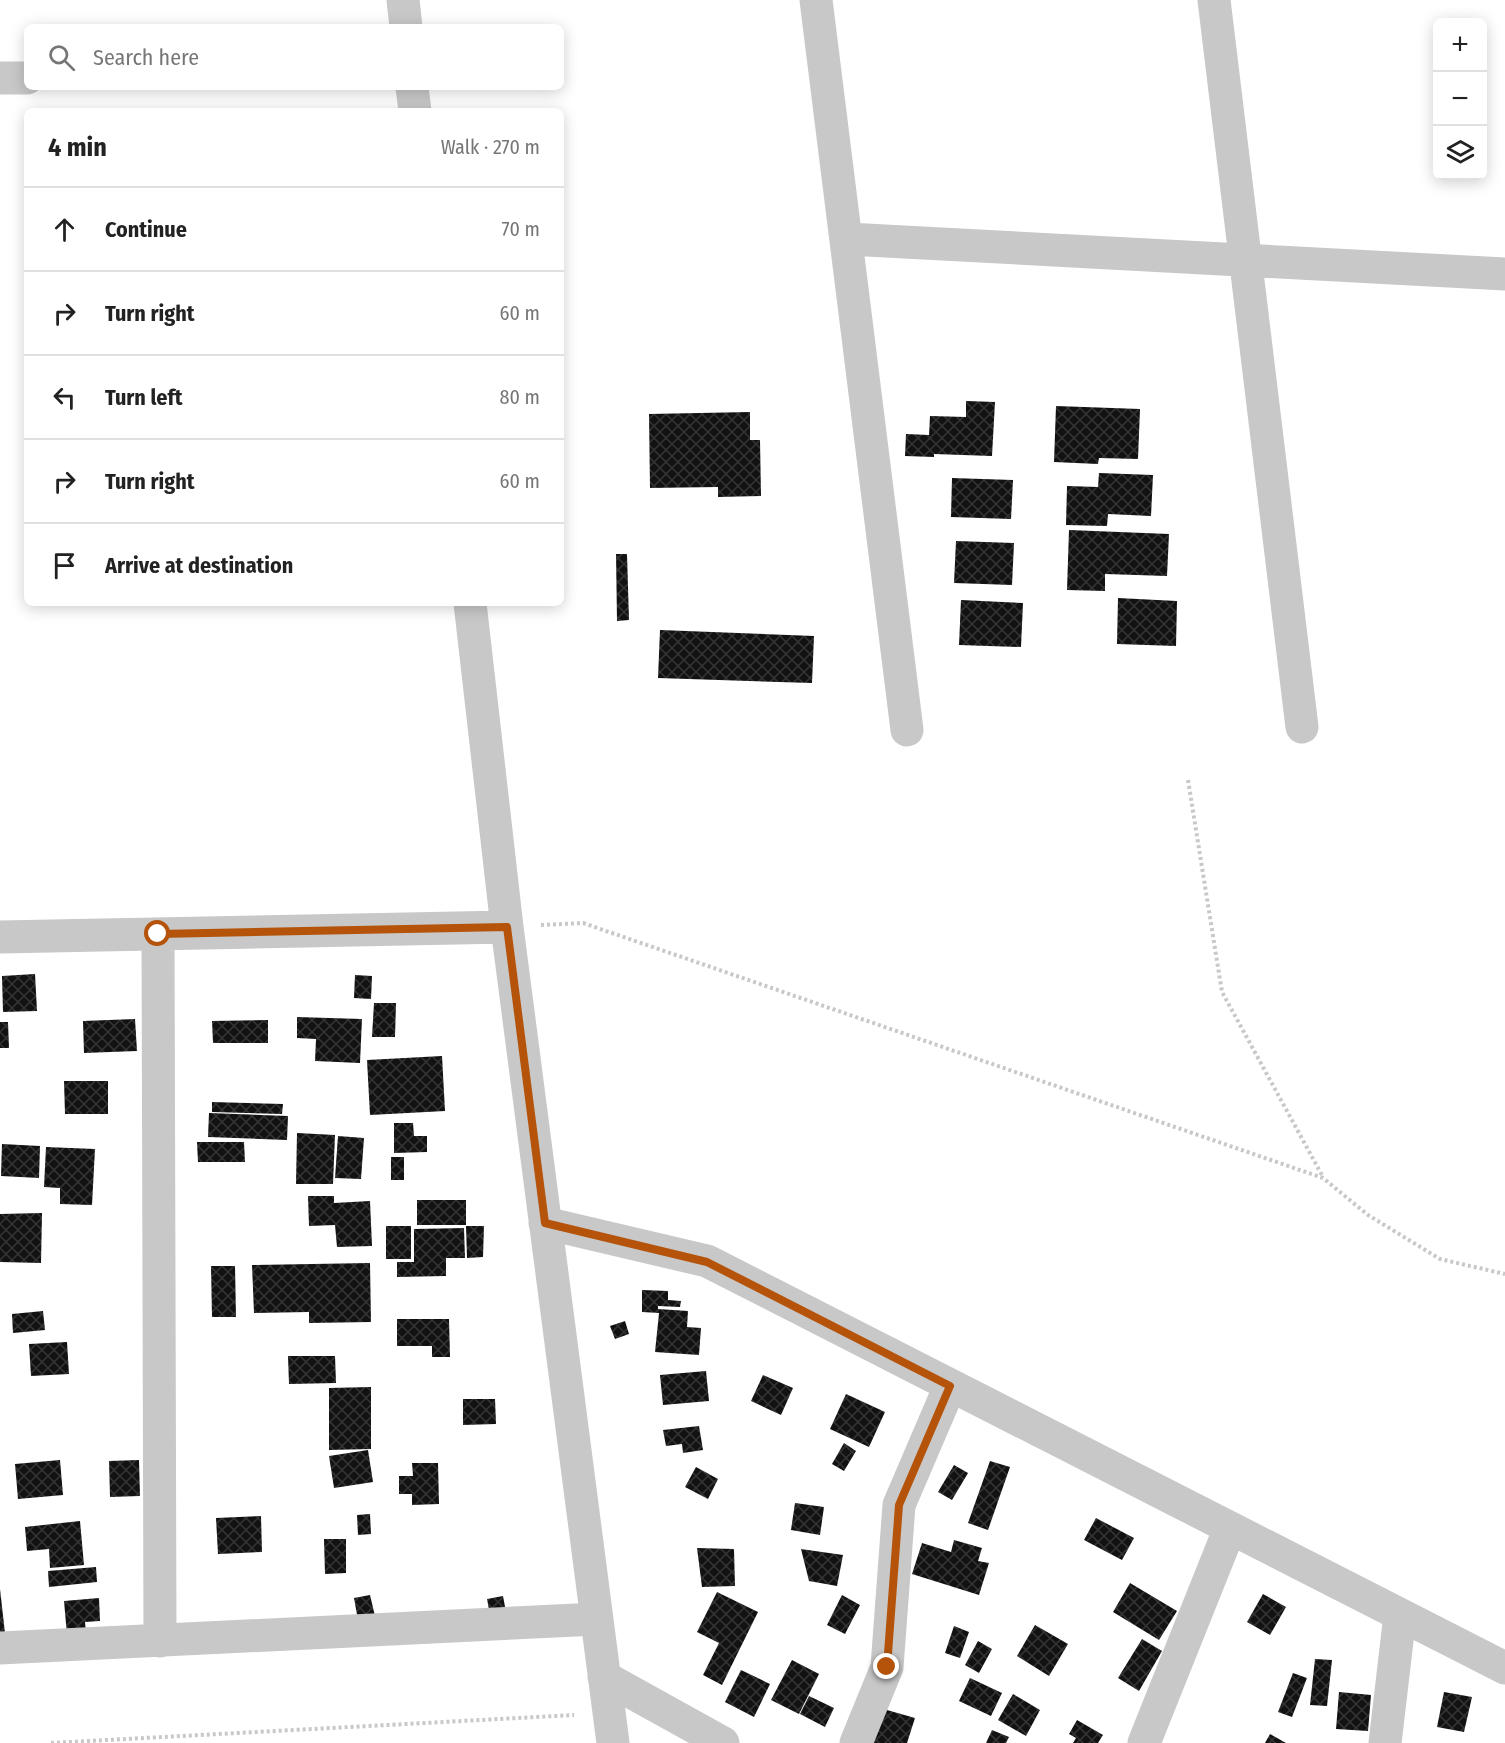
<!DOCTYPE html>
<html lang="en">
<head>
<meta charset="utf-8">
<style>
  :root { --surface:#fff; --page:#f2f2f2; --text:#222; --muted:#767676; --line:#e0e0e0 }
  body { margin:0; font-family:"Fira Sans Condensed",sans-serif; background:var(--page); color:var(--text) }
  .controls { position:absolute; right:18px; top:18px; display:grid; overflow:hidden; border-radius:9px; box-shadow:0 3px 15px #0003 }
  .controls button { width:54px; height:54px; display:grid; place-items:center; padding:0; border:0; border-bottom:2px solid var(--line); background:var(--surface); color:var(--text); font:30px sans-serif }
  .stop { position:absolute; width:18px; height:18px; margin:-14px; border:4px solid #b45309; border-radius:50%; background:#fff }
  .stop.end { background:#b45309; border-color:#fff; box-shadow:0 2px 6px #0008 }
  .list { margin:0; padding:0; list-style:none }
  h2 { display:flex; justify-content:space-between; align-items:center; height:78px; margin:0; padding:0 24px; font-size:26px }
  h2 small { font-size:20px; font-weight:400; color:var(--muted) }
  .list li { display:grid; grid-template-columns:39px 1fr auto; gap:18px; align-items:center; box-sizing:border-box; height:84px; padding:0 24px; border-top:2px solid var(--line) }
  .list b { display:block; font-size:22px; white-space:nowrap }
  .list em { font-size:20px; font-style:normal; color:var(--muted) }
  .icon { flex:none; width:33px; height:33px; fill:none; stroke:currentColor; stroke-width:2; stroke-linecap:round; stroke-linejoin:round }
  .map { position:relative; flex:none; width:1505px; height:1743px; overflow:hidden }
  .search { position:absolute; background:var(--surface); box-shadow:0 3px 15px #0003; left:24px; top:24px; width:540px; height:66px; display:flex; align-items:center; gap:15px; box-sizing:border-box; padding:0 21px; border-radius:9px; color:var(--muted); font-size:22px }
  .panel { position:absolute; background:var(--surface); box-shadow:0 3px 15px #0003; left:24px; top:108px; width:540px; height:498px; border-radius:9px }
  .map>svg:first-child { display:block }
</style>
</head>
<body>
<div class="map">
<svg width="1505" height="1743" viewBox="0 0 1505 1743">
  <defs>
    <pattern id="building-cross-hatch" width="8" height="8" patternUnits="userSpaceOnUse" patternTransform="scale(1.5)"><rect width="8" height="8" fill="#121212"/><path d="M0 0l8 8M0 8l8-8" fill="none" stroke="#353535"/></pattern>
  </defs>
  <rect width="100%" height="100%" fill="#fff"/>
  <path fill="url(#building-cross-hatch)" d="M966 401 995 402 992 456 934 454V457L905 456 906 434 929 435 930 416 966 417Z
    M1056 406 1140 409 1138 459 1099 458 1098 464 1054 462Z
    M750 412V440H760L761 496 718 497V487L650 488 649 414Z
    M1099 473 1153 475 1151 516 1108 514 1107 526 1066 525 1067 486 1098 487Z
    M952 478 1013 480 1011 519 951 517Z
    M1069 530 1169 534 1167 576 1105 574V591L1067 590Z
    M956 541 1014 543 1012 585 954 583Z
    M616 554H627L629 620 617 621Z
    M1118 598 1177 601 1176 646 1117 644Z
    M961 600 1023 603 1021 647 959 645Z
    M660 630 814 636 812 683 658 678Z
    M35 974 37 1011 3 1012 2 976Z
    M355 975 372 976 371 999 354 998Z
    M374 1003H396L395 1037H372Z
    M297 1017 362 1019 360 1063 315 1061 316 1039 297 1038Z
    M135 1019 137 1051 84 1053 83 1021Z
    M268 1020V1043H213L212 1021Z
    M0 1022H8L9 1048H0Z
    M442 1056 445 1111 370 1115 367 1060Z
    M64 1081H108V1114H65Z
    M212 1102 283 1104 282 1114 212 1112Z
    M209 1113 288 1116 287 1140 208 1137Z
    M394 1123H413L414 1136H427V1152L394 1153Z
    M297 1133 335 1135 333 1184H296Z
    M338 1136 364 1138 361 1179 335 1178Z
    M197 1142H244L245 1162H198Z
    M2 1144 40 1146 39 1178 1 1176Z
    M46 1147 95 1149 92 1205 60 1204V1188L44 1187Z
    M391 1157H404V1180H391Z
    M308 1196H334V1203L370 1201 372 1246 337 1247 335 1225 309 1226Z
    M417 1200H466V1225H417Z
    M42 1213 41 1263 0 1262V1214Z
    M386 1226H411V1259H386Z
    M466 1226H484L483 1257 467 1258Z
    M464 1228 465 1258H446V1276L397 1277V1262H414V1229Z
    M370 1263 371 1322 309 1323V1312L254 1313 252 1265Z
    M211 1266H235L236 1317H212Z
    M642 1290 668 1291V1300L681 1301 680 1307 658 1306V1309L688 1311 687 1327 701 1328 699 1355 655 1352 659 1313 642 1312Z
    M43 1311 45 1330 13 1333 12 1314Z
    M397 1319H449L450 1357H432V1346H397Z
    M625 1321 629 1334 615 1339 610 1326Z
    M67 1342 69 1374 31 1376 29 1344Z
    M288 1356H335L336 1383 289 1384Z
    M706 1371 709 1401 663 1405 660 1375Z
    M763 1375 793 1388 781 1415 751 1401Z
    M371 1387V1449L329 1450V1388Z
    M846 1394 885 1412 869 1447 830 1429Z
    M463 1399H495L496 1424 463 1425Z
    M699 1426 703 1450 683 1453 682 1444 666 1446 663 1430Z
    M844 1443 856 1451 844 1471 832 1464Z
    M368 1450 373 1482 334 1488 329 1456Z
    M60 1460 63 1495 18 1499 15 1464Z
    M139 1460 140 1496 110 1497 109 1461Z
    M990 1461 1010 1467 988 1530 968 1523Z
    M412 1463H438L439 1504 412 1505V1494H399V1476H413Z
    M954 1465 968 1473 952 1500 938 1492Z
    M696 1467 718 1479 708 1499 685 1487Z
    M795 1503 824 1507 820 1535 791 1530Z
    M370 1514 371 1534 358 1535 357 1515Z
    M261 1516 262 1552 218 1554 216 1518Z
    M1096 1518 1134 1538 1122 1560 1084 1540Z
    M80 1521 84 1565 50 1568 49 1549 27 1551 25 1527Z
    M324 1539H346V1573L325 1574Z
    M954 1540 982 1548 978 1561 989 1563 979 1595 912 1574 922 1543 951 1552Z
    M697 1548 734 1549 735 1586 702 1587Z
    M801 1549 843 1555 837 1586 809 1581Z
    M96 1567 97 1582 49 1587 48 1571Z
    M1130 1583 1177 1611 1159 1640 1113 1612Z
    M0 1589 6 1642 0 1643Z
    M717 1592 758 1612 722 1685 703 1675 719 1643 697 1632Z
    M1263 1594 1286 1607 1270 1635 1247 1622Z
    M370 1595 375 1616 358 1620 354 1598Z
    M842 1595 860 1605 845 1634 827 1625Z
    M503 1596 506 1612 490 1615 487 1599Z
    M99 1598 100 1621 85 1622 86 1633 67 1635 64 1601Z
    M1035 1625 1068 1644 1049 1676 1017 1656Z
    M954 1626 969 1632 960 1658 945 1653Z
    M1142 1639 1162 1651 1139 1691 1118 1678Z
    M978 1641 992 1649 979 1673 965 1665Z
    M1315 1659 1332 1660 1327 1706 1310 1705Z
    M792 1660 819 1674 799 1714 771 1700Z
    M741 1670 770 1684 754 1717 725 1702Z
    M1293 1673 1307 1678 1292 1717 1278 1712Z
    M970 1678 1002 1693 991 1716 959 1701Z
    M1339 1692 1371 1695 1368 1731 1336 1729Z
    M1444 1692 1472 1697 1464 1732 1437 1727Z
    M1013 1694 1040 1710 1026 1736 998 1720Z
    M809 1696 834 1708 825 1727 800 1714Z
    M880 1708 915 1718 907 1743H869Z
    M1077 1720 1103 1735 1098 1743H1073L1076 1738 1069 1734Z
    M992 1730 1009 1737 1006 1743H986Z
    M1270 1734 1286 1743H1265Z"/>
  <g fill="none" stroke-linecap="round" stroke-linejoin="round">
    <path stroke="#c8c8c8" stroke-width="4" stroke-dasharray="3 3" stroke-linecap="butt" d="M1188 780 1222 992 1323 1177
      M541 925 583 923 1323 1178 1368 1215 1440 1259 1505 1274
      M51 1743 574 1715"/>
    <path stroke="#c8c8c8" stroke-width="33" d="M403 0 406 27
      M816 0 907 730
      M1214 0 1302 727
      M0 78H27
      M412 87 415 111
      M847 239 1505 274
      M470 603 507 927 613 1743
      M158 934 160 1641
      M0 937 507 927
      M545 1223 707 1261 1505 1668
      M0 1648 597 1619
      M604 1677 723 1743
      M856 1743 887 1667 899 1505 950 1386
      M1144 1743 1230 1528
      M1385 1743 1400 1615"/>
  </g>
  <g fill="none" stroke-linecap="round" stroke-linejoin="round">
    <path stroke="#b45309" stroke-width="8" d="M158 934 507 927 545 1223 707 1262 950 1386 899 1505 887 1667"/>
  </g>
</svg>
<div class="controls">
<button>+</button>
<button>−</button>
<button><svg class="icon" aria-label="layers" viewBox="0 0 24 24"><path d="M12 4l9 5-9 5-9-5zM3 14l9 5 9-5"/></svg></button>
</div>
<div class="stop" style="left:158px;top:934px"></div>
<div class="stop end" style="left:887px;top:1667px"></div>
<div class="search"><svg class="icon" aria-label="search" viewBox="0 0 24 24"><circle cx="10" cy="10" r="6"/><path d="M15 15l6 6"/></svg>Search here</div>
<section class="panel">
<h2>4 min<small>Walk · 270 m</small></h2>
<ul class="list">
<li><svg class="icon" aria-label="ahead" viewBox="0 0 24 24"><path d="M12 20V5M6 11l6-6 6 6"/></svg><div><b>Continue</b></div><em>70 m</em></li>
<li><svg class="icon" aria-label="right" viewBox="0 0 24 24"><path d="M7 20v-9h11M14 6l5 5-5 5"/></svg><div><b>Turn right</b></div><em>60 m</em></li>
<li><svg class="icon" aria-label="left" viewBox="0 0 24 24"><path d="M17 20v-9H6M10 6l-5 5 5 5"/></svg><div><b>Turn left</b></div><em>80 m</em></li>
<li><svg class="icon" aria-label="right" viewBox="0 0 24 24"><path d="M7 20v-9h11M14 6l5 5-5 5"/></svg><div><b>Turn right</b></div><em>60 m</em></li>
<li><svg class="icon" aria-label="arrive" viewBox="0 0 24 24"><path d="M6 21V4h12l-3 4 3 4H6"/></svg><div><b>Arrive at destination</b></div></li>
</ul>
</section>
</div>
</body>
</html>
